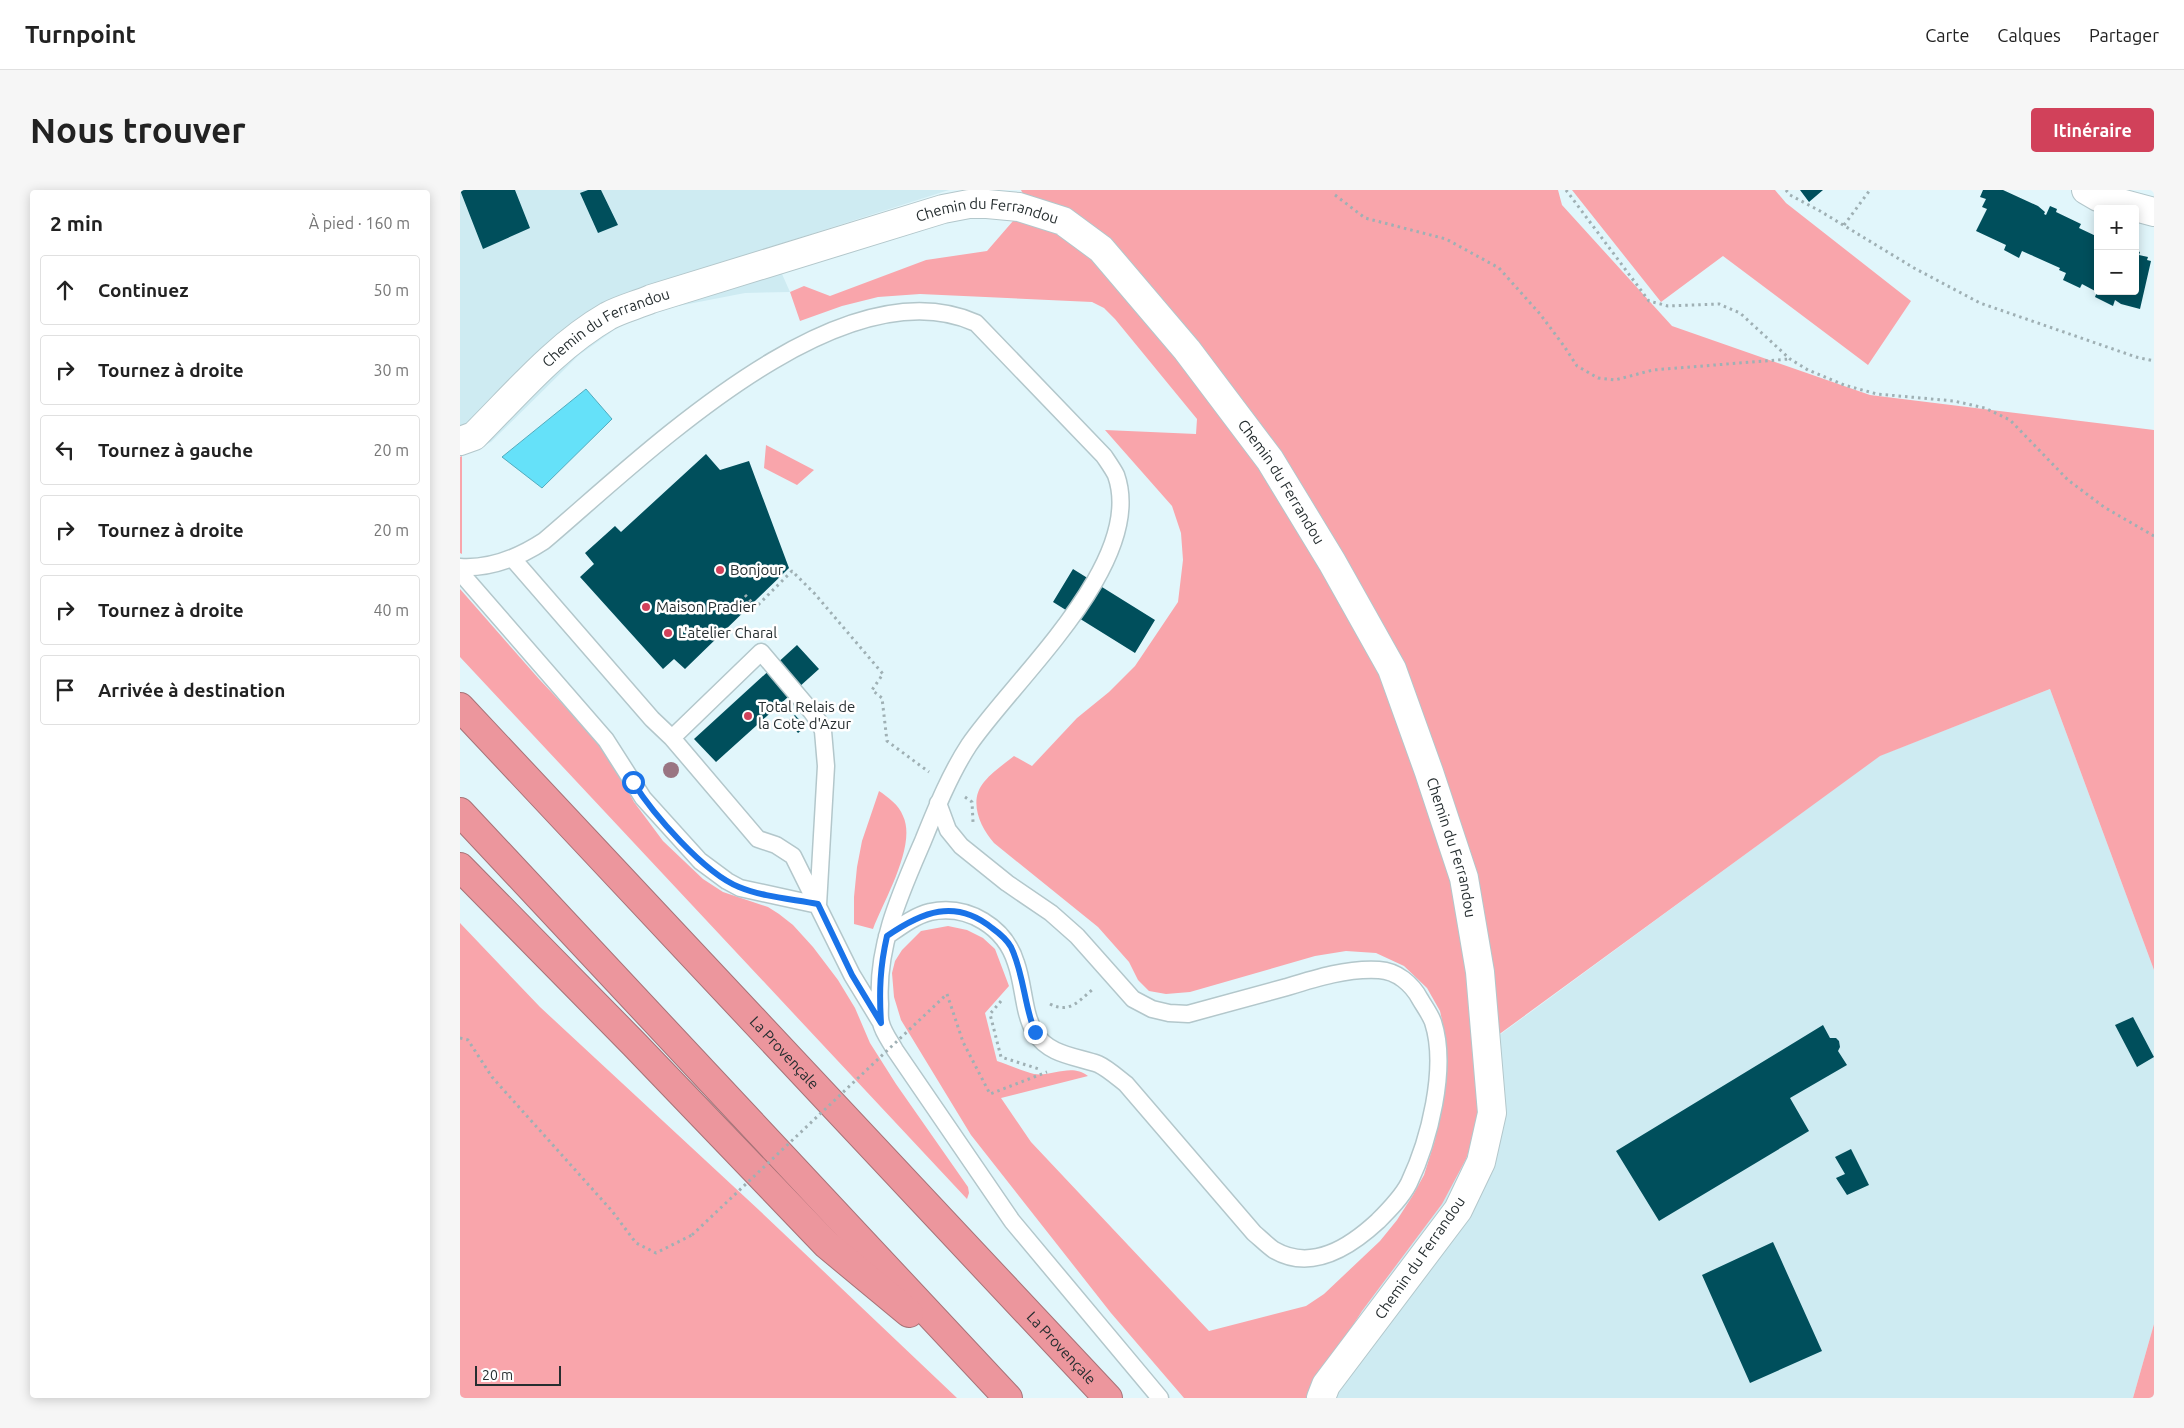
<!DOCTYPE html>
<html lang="fr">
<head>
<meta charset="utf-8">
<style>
  :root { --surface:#fff; --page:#f6f6f6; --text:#222; --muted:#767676; --line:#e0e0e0; --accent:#d1415a }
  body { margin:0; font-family:Ubuntu,sans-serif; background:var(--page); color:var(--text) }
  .controls { position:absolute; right:15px; top:15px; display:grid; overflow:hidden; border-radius:5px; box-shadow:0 2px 12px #0003 }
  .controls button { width:45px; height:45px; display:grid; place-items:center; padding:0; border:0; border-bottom:1px solid var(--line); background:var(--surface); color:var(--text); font:25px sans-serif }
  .scale { position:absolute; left:15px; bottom:12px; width:86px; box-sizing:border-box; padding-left:5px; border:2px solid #262e30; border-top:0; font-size:14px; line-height:18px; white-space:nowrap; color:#262e30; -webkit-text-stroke:4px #fff; paint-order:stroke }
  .stop { position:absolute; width:15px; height:15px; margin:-11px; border:4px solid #1a73e8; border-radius:50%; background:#fff }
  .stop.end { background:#1a73e8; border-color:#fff; box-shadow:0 1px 5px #0008 }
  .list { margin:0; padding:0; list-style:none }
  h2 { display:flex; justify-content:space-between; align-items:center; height:65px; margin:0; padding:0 20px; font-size:21px }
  h2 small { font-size:16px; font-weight:400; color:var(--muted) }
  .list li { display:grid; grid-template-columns:32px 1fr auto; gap:15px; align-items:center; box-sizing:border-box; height:70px; margin:0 10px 10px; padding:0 10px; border:1px solid var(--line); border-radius:5px }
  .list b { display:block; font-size:19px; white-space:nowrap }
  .list em { font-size:16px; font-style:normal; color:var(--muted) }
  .icon { flex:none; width:28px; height:28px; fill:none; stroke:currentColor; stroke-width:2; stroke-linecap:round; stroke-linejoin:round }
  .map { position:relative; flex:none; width:1694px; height:1208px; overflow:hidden; border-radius:5px }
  header { display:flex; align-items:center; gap:30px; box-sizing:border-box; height:70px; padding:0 25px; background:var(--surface); border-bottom:1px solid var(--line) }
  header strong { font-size:24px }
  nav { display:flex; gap:28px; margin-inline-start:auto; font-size:18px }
  .intro { display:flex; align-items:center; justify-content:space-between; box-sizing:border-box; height:120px; padding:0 30px }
  h1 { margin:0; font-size:35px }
  .button { padding:12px 22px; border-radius:5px; background:var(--accent); color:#fff; font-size:18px; font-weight:700 }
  main { display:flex; gap:30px; padding:0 30px }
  aside { flex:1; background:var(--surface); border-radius:5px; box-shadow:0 2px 12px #0003 }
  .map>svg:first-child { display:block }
</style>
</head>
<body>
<header>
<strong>Turnpoint</strong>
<nav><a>Carte</a><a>Calques</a><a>Partager</a></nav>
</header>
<div class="intro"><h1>Nous trouver</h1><a class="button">Itinéraire</a></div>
<main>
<aside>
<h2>2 min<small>À pied · 160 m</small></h2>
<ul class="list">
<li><svg class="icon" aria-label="ahead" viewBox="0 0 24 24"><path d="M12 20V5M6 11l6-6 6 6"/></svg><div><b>Continuez</b></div><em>50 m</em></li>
<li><svg class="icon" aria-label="right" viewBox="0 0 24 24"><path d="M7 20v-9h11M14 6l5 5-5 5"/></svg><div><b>Tournez à droite</b></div><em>30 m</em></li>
<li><svg class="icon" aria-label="left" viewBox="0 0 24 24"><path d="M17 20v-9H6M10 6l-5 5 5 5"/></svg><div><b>Tournez à gauche</b></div><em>20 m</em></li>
<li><svg class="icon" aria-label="right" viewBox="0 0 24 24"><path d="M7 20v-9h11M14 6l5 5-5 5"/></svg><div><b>Tournez à droite</b></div><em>20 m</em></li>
<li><svg class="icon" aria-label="right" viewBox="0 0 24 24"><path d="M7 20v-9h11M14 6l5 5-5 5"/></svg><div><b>Tournez à droite</b></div><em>40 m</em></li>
<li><svg class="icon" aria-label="arrive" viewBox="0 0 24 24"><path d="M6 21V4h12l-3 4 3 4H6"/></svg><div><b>Arrivée à destination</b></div></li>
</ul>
</aside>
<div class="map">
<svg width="1694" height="1208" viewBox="0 0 1694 1208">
  <rect width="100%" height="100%" fill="#e1f6fb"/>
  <path fill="#ceebf2" d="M0 0H489L310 57 330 102 285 103 218 116 171 128 119 165 31 252 0 267Z
    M1590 499 1694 780V1134L1673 1208H847L902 1121 982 1014 1019 860 1419 566Z"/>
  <path fill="#f9a5ab" d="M561 0H1098L1102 15 1212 136 1410 205 1694 240V780L1590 499 1420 566 1019 859 1021 927 1006 969 982 1014 902 1121 847 1208H724L651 1123 511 945 441 830 434 807 432 783 435 771 442 760 461 741 488 736 507 740 523 748 535 759 549 796 525 823 537 871C549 875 562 881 574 884 592 887 611 873 628 886L541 908 571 952 749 1141 846 1116 864 1104 920 1051 937 1030 953 1005 964 985 975 950 986 892V849L980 821 967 798 944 776 916 763 886 761 855 766 730 802 706 804 689 801 678 790 669 772 638 737 534 653C520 637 508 611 524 592 532 582 544 574 554 566L572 576 617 528 649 502 675 476 718 412 723 370 721 343 712 316 645 240 736 244 737 229 655 129 644 118 632 112 460 104 418 107 382 116 340 131 330 102 344 96 370 106 466 70 527 61 553 31 563 4Z
    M1112 0H1315L1326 13 1451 111 1408 175 1263 66 1201 112Z
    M306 255 354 280 337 295 304 278Z
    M2 266V364L0 363V267Z
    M0 399 79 489 129 542 152 572 174 612 203 651 243 689 263 702 308 717 319 724 333 735 353 757 378 790 395 818 410 853 436 894 508 997 509 1003 507 1009 0 467Z
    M419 601C428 607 439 615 443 626 457 655 424 710 413 739L394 734V707L397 677 402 651Z
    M0 733 80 817 300 1021 497 1208H0Z
    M1694 1134V1208H1673Z"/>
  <path fill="#65e1f9" stroke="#52abbd" d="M126 199 152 229 82 298 42 267Z"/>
  <path fill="#004f5c" d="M0 0H55L70 38 23 59Z
    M128 0H141L158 35 138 43 120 3Z
    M1340 0H1363L1349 12Z
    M1523 0H1543L1578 16 1585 22 1584 24 1586 25 1590 16 1597 19 1596 22 1621 34 1619 38 1638 47V101H1675V60L1680 62 1679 65 1688 67 1687 70 1691 71 1680 119 1661 114 1655 110 1653 116 1635 107 1637 102 1622 94 1620 98 1603 90 1606 83 1599 80 1600 78 1562 61 1559 68 1544 60 1546 55 1516 41 1527 19 1522 17 1526 9 1520 7Z
    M246 264 260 280 289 271 329 378 225 479 214 469 203 479 120 387 134 374 125 363 155 336 161 342Z
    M613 379 695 430 675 463 593 412Z
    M337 455 359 479 256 572 234 549Z
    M335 525 346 537 338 543 327 531Z
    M1673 827 1694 867 1677 877 1655 835Z
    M1363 835 1370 848H1376L1379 851 1380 857 1378 861 1387 875 1330 908 1349 941 1199 1031 1156 961Z
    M1391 959 1409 995 1387 1005 1376 988 1385 984 1375 967Z
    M1313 1052 1362 1161 1290 1193 1242 1085Z"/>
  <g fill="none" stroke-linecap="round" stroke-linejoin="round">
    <defs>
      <path id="service" d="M0 377C31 379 58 368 84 351 180 270 379 71 516 133L644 266C648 272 653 279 656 285 687 372 553 490 509 555 490 584 476 619 463 651 441 702 416 756 420 814 420 820 419 827 421 833 423 842 430 851 435 860L552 1031 700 1208
        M0 382 146 550 183 608 240 671 267 691 280 698 358 715 366 576 363 541 359 532 351 521 301 462 212 548 192 529 53 369
        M212 548 298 649 316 655 333 666 392 785 420 831
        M427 746C440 737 454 726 470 722 508 714 545 737 556 773 564 795 563 823 575 843 589 865 615 866 638 874 647 878 657 887 666 894L794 1043C800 1048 807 1055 814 1060 852 1082 890 1057 918 1031 929 1020 942 1007 949 993 969 951 988 878 973 832 970 824 964 816 960 809 952 794 937 781 919 780 888 778 856 788 827 797 794 806 761 815 728 824L709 823 692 819 673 809 617 746 591 723 547 693 501 656 488 640 478 613"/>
      <g id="minor">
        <path d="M1626 0 1638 7 1694 22"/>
        <path id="s1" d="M0 251 14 246C56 204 96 156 148 126 161 119 177 115 191 109L483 19 509 14H527L559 17 603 31 641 59 727 160 810 270 872 372 932 479 969 582 1004 688 1020 782 1032 923 1021 972 998 1020 866 1195 861 1208"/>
      </g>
      <g id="motorway">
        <path id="s2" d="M0 517 648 1208"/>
        <path d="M0 622 548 1208"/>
        <path d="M0 677 174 854 367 1055 449 1123"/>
      </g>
    </defs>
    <use href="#service" stroke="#b3c7cb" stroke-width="19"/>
    <use href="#minor" stroke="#b3c7cb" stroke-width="30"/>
    <use href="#motorway" stroke="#a77277" stroke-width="30"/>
    <path stroke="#9fb0b4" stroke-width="3" stroke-dasharray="2.5 4" stroke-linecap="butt" d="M1106 0 1189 111 1208 116 1259 114 1280 123 1330 169 1348 180 1384 195 1417 204 1494 211 1525 218 1550 230 1608 290 1644 317 1694 346
      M1326 0 1330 5 1360 21 1454 78 1520 113 1676 167 1694 171
      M875 5 905 28 986 49 1039 78 1080 124 1104 156 1117 176 1138 188 1155 190 1193 180 1329 169
      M1384 35 1410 0
      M285 405 296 417 332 381 355 404 423 484 412 500 422 508 427 551 469 582
      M505 607 512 612 513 632
      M487 804 503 852 530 904 587 882
      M541 811 530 824 541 867 579 879
      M590 814C609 824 619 811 633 799
      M0 848 8 850 32 887 152 1021 176 1053 196 1063 232 1045"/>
    <use href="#service" stroke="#fff" stroke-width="16"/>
    <use href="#minor" stroke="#fff" stroke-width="28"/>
    <use href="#motorway" stroke="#ec969d" stroke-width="28"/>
    <path stroke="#9fb0b4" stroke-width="3" stroke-dasharray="2.5 4" stroke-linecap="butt" d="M232 1045 487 804"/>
  </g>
  <circle fill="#9a7582" cx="211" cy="580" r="8"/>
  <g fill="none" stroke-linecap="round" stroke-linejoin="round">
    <path stroke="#1a73e8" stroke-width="6" d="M173 592C193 624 244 683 279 697 303 707 332 709 358 714L392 785 421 833C419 801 420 777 427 746 462 722 495 708 532 738 539 743 547 750 551 757 564 784 564 815 575 842"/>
  </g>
  <g fill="#d1415a" stroke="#fff" stroke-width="2">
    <circle cx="260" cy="380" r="5"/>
    <circle cx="186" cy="417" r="5"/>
    <circle cx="208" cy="443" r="5"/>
    <circle cx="288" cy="526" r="5"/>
  </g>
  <g text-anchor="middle" stroke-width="5" stroke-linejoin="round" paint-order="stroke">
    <g font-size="15" fill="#262e30" stroke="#fff">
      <text dy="5" stroke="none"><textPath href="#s1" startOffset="592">Chemin du Ferrandou</textPath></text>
      <text dy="5" stroke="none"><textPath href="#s1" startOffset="188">Chemin du Ferrandou</textPath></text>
      <text dy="5" stroke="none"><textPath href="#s1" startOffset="1012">Chemin du Ferrandou</textPath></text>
      <text dy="5" stroke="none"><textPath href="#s1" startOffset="1418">Chemin du Ferrandou</textPath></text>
      <text dy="5" stroke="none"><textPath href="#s2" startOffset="474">La Provençale</textPath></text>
      <text transform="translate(960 1068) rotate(-55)" y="5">Chemin du Ferrandou</text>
      <text dy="5" stroke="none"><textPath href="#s2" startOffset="879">La Provençale</textPath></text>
    </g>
    <g font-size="15" fill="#262e30" stroke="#fff" text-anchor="start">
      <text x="270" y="385">Bonjour</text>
      <text x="196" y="422">Maison Pradier</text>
      <text x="218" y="448">L'atelier Charal</text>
      <text x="298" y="522">Total Relais de<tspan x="298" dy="17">la Cote d'Azur</tspan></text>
    </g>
  </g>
</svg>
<div class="controls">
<button>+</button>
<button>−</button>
</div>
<div class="scale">20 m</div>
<div class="stop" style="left:173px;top:592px"></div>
<div class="stop end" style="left:575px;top:842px"></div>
</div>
</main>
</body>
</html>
